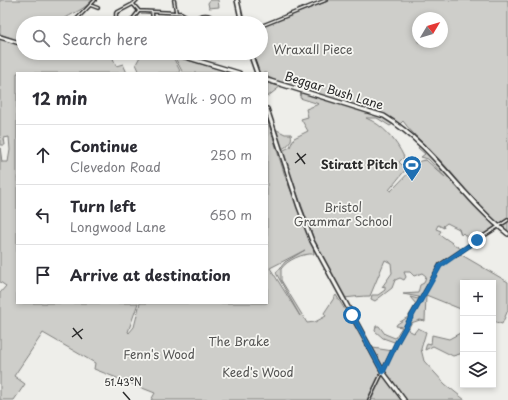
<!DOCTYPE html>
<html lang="en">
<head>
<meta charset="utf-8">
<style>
  :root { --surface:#fff; --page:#f2f2f3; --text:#2b2b33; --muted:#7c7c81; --line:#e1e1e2 }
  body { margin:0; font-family:"Playpen Sans",sans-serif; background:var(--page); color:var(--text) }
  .controls { position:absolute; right:12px; bottom:12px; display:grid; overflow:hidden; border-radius:0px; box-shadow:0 2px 6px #0003 }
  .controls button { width:36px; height:36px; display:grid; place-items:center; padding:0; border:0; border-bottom:1px solid var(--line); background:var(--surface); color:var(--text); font:20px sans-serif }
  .compass { position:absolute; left:412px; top:12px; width:36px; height:36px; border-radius:50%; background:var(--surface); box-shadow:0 2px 6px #0003; rotate:52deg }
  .stop { position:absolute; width:12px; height:12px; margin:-9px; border:3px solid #1f6fb2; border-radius:50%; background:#fff }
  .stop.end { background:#1f6fb2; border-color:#fff; box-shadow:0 1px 4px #0008 }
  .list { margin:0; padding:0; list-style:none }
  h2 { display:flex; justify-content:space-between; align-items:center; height:52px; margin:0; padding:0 16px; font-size:17px }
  h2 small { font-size:13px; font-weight:400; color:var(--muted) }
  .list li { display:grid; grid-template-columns:26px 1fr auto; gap:12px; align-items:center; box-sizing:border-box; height:60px; padding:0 16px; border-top:1px solid var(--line) }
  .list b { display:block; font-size:15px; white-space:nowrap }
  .list p { margin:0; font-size:13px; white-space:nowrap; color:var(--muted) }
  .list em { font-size:13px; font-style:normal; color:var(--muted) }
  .icon { flex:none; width:22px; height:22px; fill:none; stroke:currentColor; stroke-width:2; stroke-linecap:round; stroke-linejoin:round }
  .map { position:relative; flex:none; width:508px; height:400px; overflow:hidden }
  .search { position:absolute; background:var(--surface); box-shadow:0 2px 6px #0003; left:16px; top:16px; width:252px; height:44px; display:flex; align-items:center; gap:10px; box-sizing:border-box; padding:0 14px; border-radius:22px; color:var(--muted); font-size:15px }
  .panel { position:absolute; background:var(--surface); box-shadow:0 2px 6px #0003; left:16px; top:72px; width:252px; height:232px; border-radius:0px }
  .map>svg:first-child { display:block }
</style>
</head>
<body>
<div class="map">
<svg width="508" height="400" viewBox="0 0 508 400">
  <rect width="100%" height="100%" fill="#eeeeea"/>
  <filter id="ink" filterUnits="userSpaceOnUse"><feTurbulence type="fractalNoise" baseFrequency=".025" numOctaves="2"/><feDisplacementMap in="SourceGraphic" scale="8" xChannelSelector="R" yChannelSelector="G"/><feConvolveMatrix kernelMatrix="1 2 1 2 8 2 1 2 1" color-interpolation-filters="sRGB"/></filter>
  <g filter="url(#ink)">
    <path fill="#cececa" stroke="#7c7c7a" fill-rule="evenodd" d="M0 0H93C84 10 72 13 61 21L67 23H23V42L0 34Z
      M210 0H218L219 7 209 8 208 3Z
      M327 0H508V232C480 211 461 182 437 157 426 145 413 135 403 121L400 124 384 114 275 81 267 76V73H259L252 53H261V38L262 37 261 27 328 1ZM418 18H442V42H418Z
      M0 38 23 46V53H111L116 66 123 64 127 73H17V303H138L128 332 129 333 134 327 140 303H267V118L285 176 313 246 314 254C303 253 287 260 281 269V280L307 323 315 322 326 316 324 313 336 295 385 376 386 374 373 348 393 351 397 343 383 338 375 331 376 326H379L385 334 395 338 402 327 396 326 397 324 408 317 416 304 410 297 418 299 419 297 403 294 418 293 420 285 424 283 426 276 422 273 414 276 410 272H404L406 277 404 280 400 278 395 280 392 288 375 301 371 299 372 295H378L385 290V286L382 287 392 273 391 263 385 260 370 296C361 296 354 297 344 298L314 240 282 151 290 147 294 138 308 131 301 119 308 117 306 109 319 104 300 98 301 92 384 117 403 130 402 131 393 124 390 126 377 118H366C383 125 396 140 404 157L399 162 406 169 389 190 391 191 420 161 426 160 446 178 428 159 421 157 425 154 418 148 420 145 497 228 475 241 460 254 508 282V310L502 324 493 321V283H463V310L426 295 425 321 420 320 411 323 408 330 414 333 418 328 426 332 421 349 424 361 445 384 465 400H151L155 393 94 369 95 363 43 333 14 376 25 384 14 400H0V293L6 286 0 282V147L2 162H8L10 150 9 137 4 138 5 145H0ZM447 223 459 229 461 235 463 233 471 242 461 249 439 234 441 231 436 229 438 225 444 228 443 226ZM305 250 285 262 276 273 300 316 270 268Z
      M142 53H166L172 55 180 71 177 73H140L136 64Z
      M174 56 232 73H183Z
      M267 83 281 86 267 97Z
      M275 129 285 134H291C293 141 288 146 282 149Z
      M462 332 463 353 453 356 433 346 425 350 427 343 431 344 432 335 449 339Z"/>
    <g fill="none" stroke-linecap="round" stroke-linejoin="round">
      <defs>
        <path id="street" d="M174 0 176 12
          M133 4 137 0
          M90 5 98 8
          M152 12 153 23
          M132 20 139 11
          M192 21C196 17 204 13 210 16L212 23
          M73 23 95 0
          M116 23V13L133 4 139 11 181 13 186 16 193 23
          M180 23 188 17
          M261 26 326 0
          M196 59 197 53
          M369 400 396 344 440 265 508 220"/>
        <path id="secondary" d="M237 0 242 23
          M0 37 23 44
          M172 53 239 73
          M250 53 257 73
          M267 80 384 116C434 146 463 199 508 234
          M267 109 299 207 312 241 383 372 404 400"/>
      </defs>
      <use href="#street" stroke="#2b2b2b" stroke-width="4.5"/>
      <use href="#secondary" stroke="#2b2b2b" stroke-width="6"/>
      <use href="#street" stroke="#f6f6f2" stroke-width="1.5"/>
      <use href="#secondary" stroke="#f6f6f2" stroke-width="3"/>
    </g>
  </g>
  <g fill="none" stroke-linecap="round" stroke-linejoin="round" filter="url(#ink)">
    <path stroke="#1f6fb2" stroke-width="5" d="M352 315 383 372 396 344 440 266 477 240"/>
  </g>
  <path fill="none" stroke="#2b2b2b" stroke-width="1.5" d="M297 153 305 164M295 163 306 154M73 328 82 339M72 337 83 329M123 392 130 400"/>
  <defs>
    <symbol id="stadium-pin" viewBox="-11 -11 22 30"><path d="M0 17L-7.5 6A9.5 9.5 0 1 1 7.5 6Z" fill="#1f6fb2" stroke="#f6f6f2"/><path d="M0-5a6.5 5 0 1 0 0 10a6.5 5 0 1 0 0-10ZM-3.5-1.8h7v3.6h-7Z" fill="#fff"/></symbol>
  </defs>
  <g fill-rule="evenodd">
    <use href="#stadium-pin" x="401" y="154" width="22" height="30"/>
  </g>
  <g text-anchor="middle" stroke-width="3.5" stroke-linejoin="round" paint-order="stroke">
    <g font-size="12" fill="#545453" stroke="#f6f6f2">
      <text x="313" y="54">Wraxall Piece</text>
      <text x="343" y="212">Bristol<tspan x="343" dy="14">Grammar School</tspan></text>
      <text x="239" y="346">The Brake</text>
      <text x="159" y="359">Fenn's Wood</text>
      <text x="258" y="377">Keed's Wood</text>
    </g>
    <g font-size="12" fill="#2b2b2b" stroke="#f6f6f2">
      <text transform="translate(334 91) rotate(17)" y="4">Beggar Bush Lane</text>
    </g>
    <g font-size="12" font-weight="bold" fill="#2b2b2b" stroke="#f6f6f2" text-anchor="end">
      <text x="398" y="169">Stiratt Pitch</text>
    </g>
  </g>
  <g font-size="10" text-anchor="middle" fill="#2b2b2b" stroke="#f6f6f2" stroke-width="3.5" stroke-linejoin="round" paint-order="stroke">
    <text x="123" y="386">51.43°N</text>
  </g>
</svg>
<div class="controls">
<button>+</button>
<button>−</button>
<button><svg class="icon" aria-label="layers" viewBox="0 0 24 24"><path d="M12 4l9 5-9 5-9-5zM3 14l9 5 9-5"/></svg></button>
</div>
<svg class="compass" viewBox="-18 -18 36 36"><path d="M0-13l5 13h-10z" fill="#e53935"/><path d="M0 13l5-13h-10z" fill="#7c7c81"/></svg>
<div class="stop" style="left:352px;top:315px"></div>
<div class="stop end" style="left:477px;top:240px"></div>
<div class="search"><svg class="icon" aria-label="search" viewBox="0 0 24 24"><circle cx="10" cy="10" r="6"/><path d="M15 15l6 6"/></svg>Search here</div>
<section class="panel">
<h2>12 min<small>Walk · 900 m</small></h2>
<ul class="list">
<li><svg class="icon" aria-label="ahead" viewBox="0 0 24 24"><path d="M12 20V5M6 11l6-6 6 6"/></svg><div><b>Continue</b><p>Clevedon Road</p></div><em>250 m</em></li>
<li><svg class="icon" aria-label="left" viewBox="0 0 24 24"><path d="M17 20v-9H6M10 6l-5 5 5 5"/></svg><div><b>Turn left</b><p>Longwood Lane</p></div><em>650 m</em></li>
<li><svg class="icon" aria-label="arrive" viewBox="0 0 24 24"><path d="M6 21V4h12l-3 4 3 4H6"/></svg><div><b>Arrive at destination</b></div></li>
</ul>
</section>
</div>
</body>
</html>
